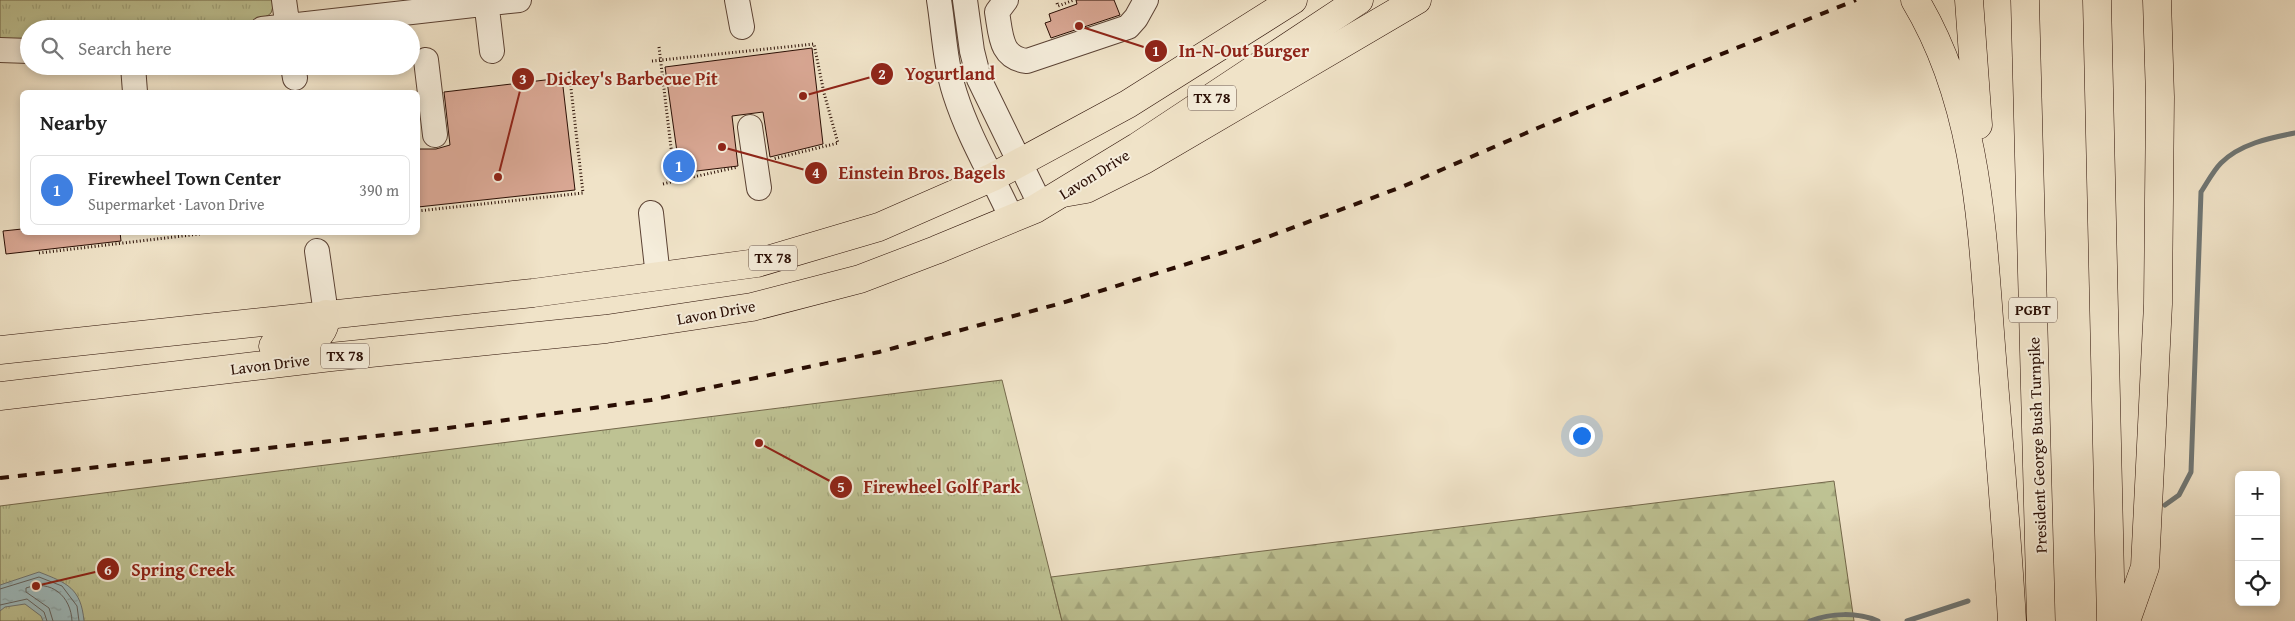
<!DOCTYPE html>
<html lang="en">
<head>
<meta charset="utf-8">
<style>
  :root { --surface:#fff; --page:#f2f2f2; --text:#222; --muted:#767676; --line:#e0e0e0; --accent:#8f2418 }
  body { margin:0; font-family:"Gentium Book Plus",serif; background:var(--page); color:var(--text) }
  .controls { position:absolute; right:15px; bottom:15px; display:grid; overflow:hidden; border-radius:8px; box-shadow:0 2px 8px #0003 }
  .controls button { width:45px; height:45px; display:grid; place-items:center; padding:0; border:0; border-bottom:1px solid var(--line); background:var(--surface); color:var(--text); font:25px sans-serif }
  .you { position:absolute; left:1581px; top:435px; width:18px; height:18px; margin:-12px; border:4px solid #fff; border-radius:50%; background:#1a73e8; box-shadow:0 0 0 8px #1a73e833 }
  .badge { display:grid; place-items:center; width:32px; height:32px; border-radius:50%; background:var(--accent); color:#fff; font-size:16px; font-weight:700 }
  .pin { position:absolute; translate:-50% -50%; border:2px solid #fff; box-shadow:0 1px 5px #0006 }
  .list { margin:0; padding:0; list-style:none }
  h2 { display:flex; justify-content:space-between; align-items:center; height:65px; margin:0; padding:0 20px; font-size:21px }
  h2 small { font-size:16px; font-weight:400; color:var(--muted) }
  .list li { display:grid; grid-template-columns:32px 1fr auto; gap:15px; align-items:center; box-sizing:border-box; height:70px; margin:0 10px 10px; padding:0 10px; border:1px solid var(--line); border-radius:8px }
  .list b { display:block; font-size:19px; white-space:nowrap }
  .list p { margin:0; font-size:16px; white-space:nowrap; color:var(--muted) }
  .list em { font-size:16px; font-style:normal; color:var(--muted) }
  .icon { flex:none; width:28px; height:28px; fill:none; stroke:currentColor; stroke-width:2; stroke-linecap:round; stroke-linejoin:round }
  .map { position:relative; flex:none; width:2295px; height:621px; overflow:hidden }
  .search { position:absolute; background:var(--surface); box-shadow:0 2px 8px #0003; left:20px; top:20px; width:400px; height:55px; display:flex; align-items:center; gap:12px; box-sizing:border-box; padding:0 18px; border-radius:28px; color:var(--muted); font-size:19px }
  .panel { position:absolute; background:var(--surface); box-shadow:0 2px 8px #0003; left:20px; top:90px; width:400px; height:145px; border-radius:8px }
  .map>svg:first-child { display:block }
</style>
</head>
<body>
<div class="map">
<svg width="2295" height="621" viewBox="0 0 2295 621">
  <defs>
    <pattern id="grass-tufts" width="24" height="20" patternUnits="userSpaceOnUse" patternTransform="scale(1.25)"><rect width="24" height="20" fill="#bec293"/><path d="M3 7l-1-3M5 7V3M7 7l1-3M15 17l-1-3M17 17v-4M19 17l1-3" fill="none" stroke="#a3a67d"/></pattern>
    <pattern id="forest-firs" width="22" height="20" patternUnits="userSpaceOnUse" patternTransform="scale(1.25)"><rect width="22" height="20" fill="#bec293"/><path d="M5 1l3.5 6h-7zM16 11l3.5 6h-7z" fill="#a3a67d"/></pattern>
    <pattern id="water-ripples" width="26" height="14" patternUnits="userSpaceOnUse" patternTransform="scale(1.25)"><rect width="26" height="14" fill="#9ebcbf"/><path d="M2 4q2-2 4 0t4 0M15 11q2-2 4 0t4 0" fill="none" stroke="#88a0a2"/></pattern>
  </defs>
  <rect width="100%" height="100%" fill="#f0e3c8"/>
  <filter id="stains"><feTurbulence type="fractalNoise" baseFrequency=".004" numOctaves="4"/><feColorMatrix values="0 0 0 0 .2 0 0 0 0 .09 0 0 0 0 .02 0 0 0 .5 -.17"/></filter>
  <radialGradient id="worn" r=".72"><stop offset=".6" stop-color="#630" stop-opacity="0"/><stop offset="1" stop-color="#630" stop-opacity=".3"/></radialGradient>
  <path fill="url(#grass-tufts)" stroke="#74684b" d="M0 0H275L271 13C251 34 67 29 29 29V42L0 40Z
    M1002 380 1062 621H0V506Z"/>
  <path fill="url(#forest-firs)" stroke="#74684b" d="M1834 481 1854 621H1062L1051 577Z"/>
  <path fill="url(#water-ripples)" stroke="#6f7674" d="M39 572C67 583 81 588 84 621H43L41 616 25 604 5 607 0 611V585Z"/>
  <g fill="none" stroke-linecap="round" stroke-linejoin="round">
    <path stroke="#646461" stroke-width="1" d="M0 589 39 577 62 586 77 606 79 621
      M0 605 27 599 44 612 47 621
      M53 621 49 608 26 592V588C51 579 71 596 72 621"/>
    <path stroke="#6f7674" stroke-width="5" d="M2165 505 2179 495 2191 472 2201 192C2207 183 2213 171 2221 163 2240 144 2269 138 2295 133
      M1810 621C1831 613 1857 612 1878 621
      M1907 621 1968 601"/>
  </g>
  <path fill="#daa895" stroke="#290d03" d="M1076 0H1114L1120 15 1051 38 1045 23 1051 21 1049 14 1077 4Z
    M812 48 823 144 770 157 763 112 732 116 738 166 680 173 665 67Z
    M562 78 575 190 418 207V149H436L450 145 444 92Z
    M22 229V232H120L121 241 6 254 3 231Z"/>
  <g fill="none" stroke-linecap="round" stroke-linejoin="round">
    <defs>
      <path id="minor" d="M284 0 288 29
        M486 0 492 51
        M737 0 742 27
        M939 0C944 32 945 63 955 94 969 138 993 177 1012 219
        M965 0 972 51 979 79 1041 206
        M1006 0 997 12C1001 35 1000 58 1027 61L1128 27 1136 18 1146 0
        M262 29 519 0
        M0 50 29 51
        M426 60 435 135
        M133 66 135 92
        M293 66 295 78
        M750 127 759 188
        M651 213 658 277
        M317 251 326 314"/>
      <path id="major" d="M273 346C299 343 325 346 326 314
        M0 350 533 293 757 263 879 227 993 177 1128 104 1293 0
        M0 396 331 357 606 329 752 307 860 279 936 250 1035 209 1137 147 1359 0"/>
      <path id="highway" d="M1915 0C1980 108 1982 235 1992 358 1999 445 2007 533 2012 621
        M1969 0 1978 125
        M2025 0 2041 621
        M2097 0 2111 621
        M1063 193 1086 189 1144 160 1417 0
        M2126 621 2145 567 2158 304 2160 97 2157 0"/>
    </defs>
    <use href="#minor" stroke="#5b4234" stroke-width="26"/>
    <use href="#major" stroke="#290d03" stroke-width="29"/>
    <use href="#highway" stroke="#290d03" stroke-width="29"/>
    <path stroke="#290d03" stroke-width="3" stroke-dasharray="1 2.5" stroke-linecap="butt" d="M1057 3 1058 6 1074 0
      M659 47 675 181 738 167
      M652 61 814 44 824 93 838 143 773 159
      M663 184 675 181
      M418 211 583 193 569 71
      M39 253 216 232"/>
    <use href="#minor" stroke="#f5eddb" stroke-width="24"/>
    <use href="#major" stroke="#f0e3c8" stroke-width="28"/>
    <use href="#highway" stroke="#f0e3c8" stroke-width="28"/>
    <path stroke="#290d03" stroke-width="4" stroke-dasharray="9 9" stroke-linecap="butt" d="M0 478 448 428 651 400 879 352 1062 303 1241 247 1404 186 1540 127 1856 0"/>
  </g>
  <g text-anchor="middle" stroke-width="4" stroke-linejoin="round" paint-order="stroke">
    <g fill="#f5eddb" stroke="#665044" stroke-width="1">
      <rect x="1188" y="85.5" width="48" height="25" rx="4"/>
      <rect x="749" y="245.5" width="48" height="25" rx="4"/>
      <rect x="2009" y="297.5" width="48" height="25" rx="4"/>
      <rect x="321" y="343.5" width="48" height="25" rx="4"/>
    </g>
    <g font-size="15" font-weight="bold" fill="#290d03">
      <text x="1212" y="103">TX 78</text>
      <text x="773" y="263">TX 78</text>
      <text x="2033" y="315">PGBT</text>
      <text x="345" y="361">TX 78</text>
    </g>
    <g font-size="16" fill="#290d03" stroke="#f5eddb">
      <text transform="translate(1094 174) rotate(-32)" y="6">Lavon Drive</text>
      <text transform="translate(716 312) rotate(-10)" y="6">Lavon Drive</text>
      <text transform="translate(270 364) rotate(-7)" y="6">Lavon Drive</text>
      <text transform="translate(2037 445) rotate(-92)" y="6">President George Bush Turnpike</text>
    </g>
  </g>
  <path fill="none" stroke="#8f2418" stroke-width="2" d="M1079 26L1156 51M803 96L882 74M498 177L523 79M722 147L816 173M759 443L841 487M36 586L108 569"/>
  <g fill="#8f2418" stroke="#f5eddb" stroke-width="2">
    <circle cx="1079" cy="26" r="5"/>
    <circle cx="803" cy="96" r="5"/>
    <circle cx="498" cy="177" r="5"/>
    <circle cx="722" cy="147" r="5"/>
    <circle cx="759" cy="443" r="5"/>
    <circle cx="36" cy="586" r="5"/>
    <circle cx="1156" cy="51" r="12"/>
    <circle cx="882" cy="74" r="12"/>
    <circle cx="523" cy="79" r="12"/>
    <circle cx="816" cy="173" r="12"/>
    <circle cx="841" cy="487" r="12"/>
    <circle cx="108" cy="569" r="12"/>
  </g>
  <g font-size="15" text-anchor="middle" font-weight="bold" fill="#fff">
    <text x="1156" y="56">1</text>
    <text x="882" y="79">2</text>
    <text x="523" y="84">3</text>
    <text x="816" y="178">4</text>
    <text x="841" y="492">5</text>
    <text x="108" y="575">6</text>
  </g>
  <g font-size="18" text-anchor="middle" font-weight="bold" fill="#8f2418" stroke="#f5eddb" stroke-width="4" stroke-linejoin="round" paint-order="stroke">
    <text x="1244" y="57">In-N-Out Burger</text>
    <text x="950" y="80">Yogurtland</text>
    <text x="632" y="85">Dickey's Barbecue Pit</text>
    <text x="922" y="179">Einstein Bros. Bagels</text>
    <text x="942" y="493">Firewheel Golf Park</text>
    <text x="183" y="576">Spring Creek</text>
  </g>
  <rect width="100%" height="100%" filter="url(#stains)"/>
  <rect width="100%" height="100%" fill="url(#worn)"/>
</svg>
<div class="controls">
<button>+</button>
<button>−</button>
<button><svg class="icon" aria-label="locate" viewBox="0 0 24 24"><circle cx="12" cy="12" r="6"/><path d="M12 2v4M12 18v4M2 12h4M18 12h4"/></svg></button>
</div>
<div class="you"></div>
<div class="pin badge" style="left:679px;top:166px;background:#3f7fe0">1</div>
<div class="search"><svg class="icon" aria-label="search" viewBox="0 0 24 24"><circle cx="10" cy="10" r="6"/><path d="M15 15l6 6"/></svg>Search here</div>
<section class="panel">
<h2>Nearby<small></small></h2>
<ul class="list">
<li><span class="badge" style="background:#3f7fe0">1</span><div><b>Firewheel Town Center</b><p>Supermarket · Lavon Drive</p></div><em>390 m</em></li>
</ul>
</section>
</div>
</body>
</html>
